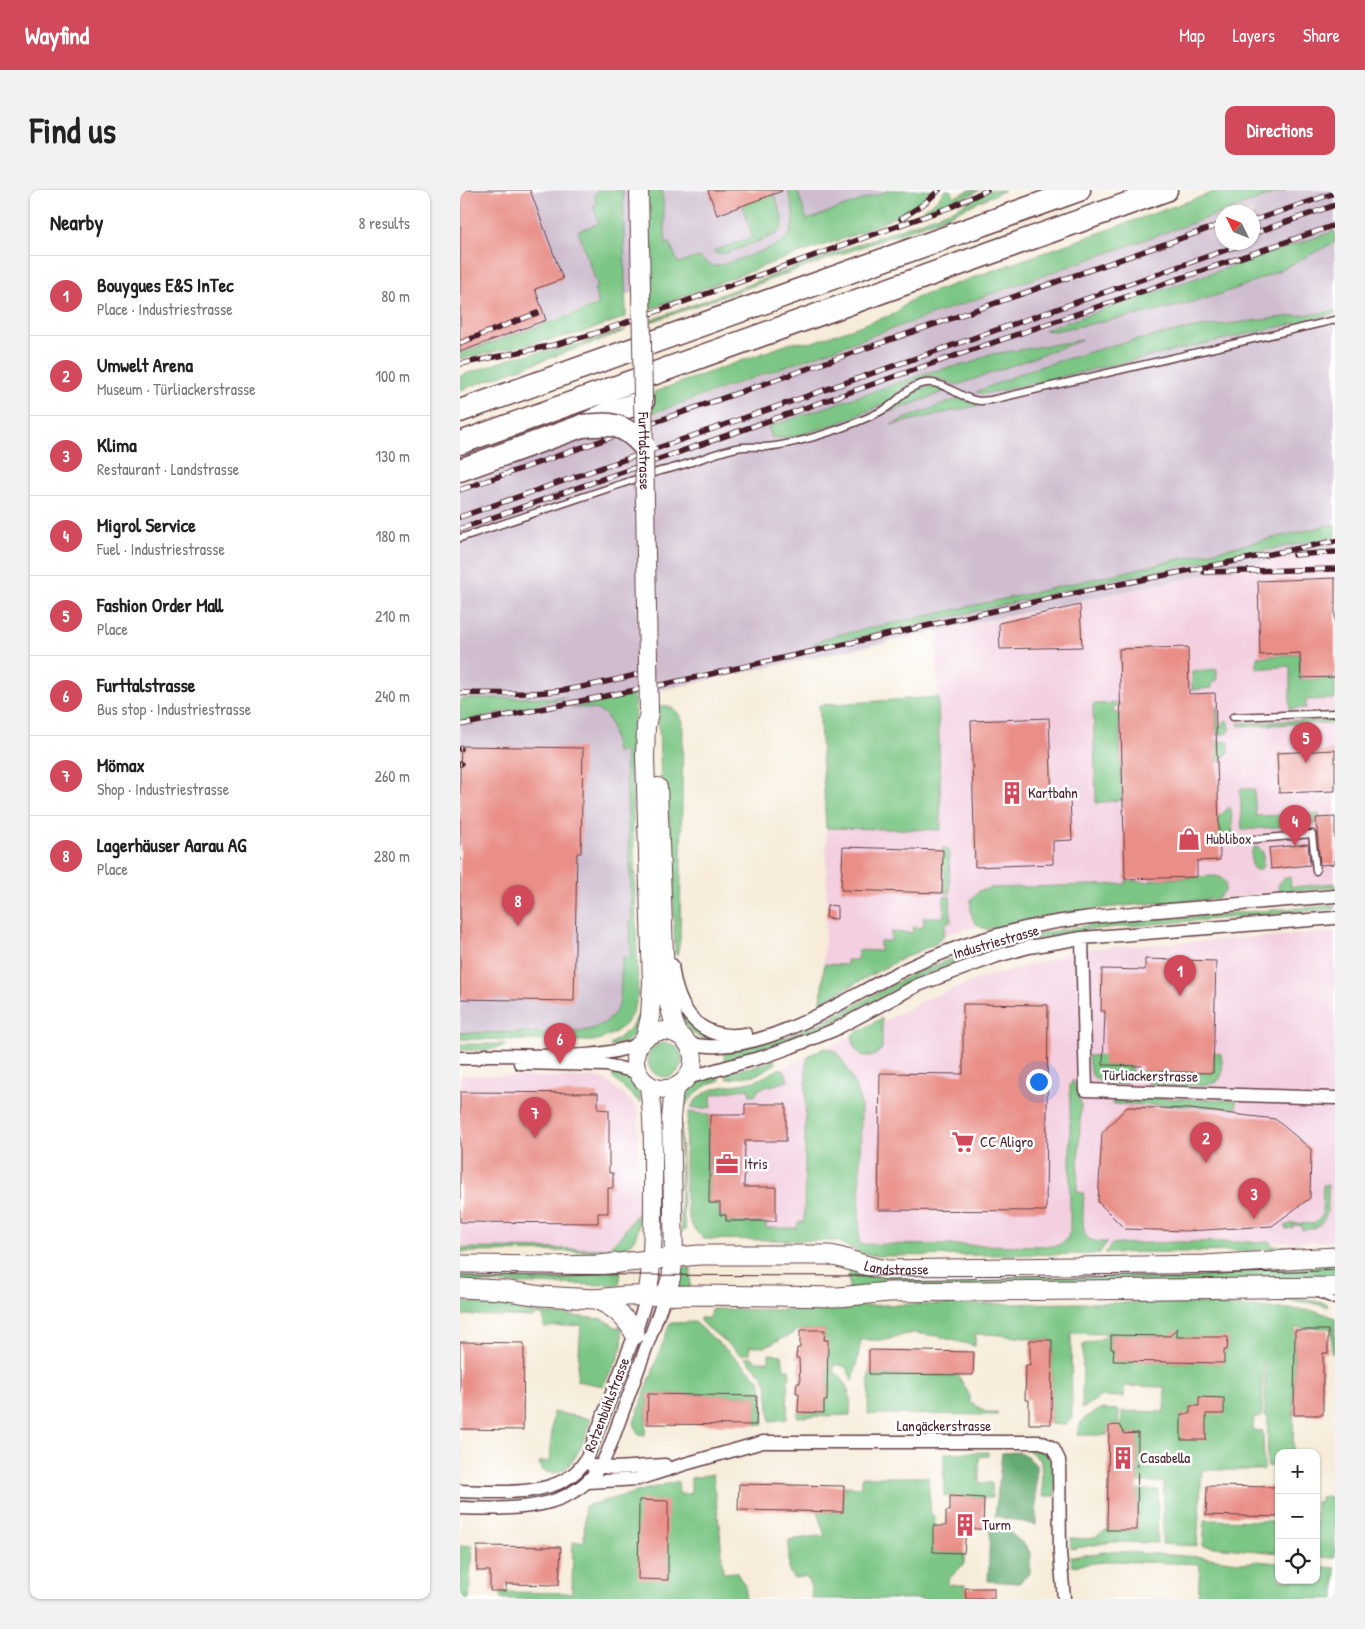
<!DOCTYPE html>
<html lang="en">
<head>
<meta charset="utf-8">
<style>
  :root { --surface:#fff; --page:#f2f2f2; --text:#222; --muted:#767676; --line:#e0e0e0; --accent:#d1495b }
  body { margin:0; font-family:"Patrick Hand",sans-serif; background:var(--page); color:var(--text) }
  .controls { position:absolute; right:15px; bottom:15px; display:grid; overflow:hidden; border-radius:10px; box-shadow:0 1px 4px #0004 }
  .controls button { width:45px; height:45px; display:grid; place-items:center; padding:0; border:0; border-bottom:1px solid var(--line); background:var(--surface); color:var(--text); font:25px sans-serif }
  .compass { position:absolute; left:755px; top:15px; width:45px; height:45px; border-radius:50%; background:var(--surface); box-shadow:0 1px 4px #0004; rotate:313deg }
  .you { position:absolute; left:578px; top:891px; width:18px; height:18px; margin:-12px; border:4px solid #fff; border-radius:50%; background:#1a73e8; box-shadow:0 0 0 8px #1a73e833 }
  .badge { display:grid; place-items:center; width:32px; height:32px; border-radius:50%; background:var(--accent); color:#fff; font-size:16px; font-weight:700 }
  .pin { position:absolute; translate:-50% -41px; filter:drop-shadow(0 1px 2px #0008) }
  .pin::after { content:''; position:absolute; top:26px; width:18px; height:15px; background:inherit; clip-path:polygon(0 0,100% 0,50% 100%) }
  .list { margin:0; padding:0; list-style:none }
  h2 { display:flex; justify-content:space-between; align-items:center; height:65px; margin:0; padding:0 20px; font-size:21px }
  h2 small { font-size:16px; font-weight:400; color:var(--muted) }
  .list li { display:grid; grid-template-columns:32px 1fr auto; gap:15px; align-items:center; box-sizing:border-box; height:80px; padding:0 20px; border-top:1px solid var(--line) }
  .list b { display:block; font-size:19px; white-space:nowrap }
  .list p { margin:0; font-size:16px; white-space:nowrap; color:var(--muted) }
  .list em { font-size:16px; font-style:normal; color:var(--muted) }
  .icon { flex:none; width:28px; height:28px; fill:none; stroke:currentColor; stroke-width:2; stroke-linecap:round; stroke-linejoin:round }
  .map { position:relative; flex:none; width:875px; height:1409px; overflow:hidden; border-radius:10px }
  header { display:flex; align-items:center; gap:30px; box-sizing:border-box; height:70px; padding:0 25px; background:var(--accent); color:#fff }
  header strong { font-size:24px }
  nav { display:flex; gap:28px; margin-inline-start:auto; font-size:18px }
  .intro { display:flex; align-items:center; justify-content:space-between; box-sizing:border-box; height:120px; padding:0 30px }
  h1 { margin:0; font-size:35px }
  .button { padding:12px 22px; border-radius:10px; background:var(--accent); color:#fff; font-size:18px; font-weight:700 }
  main { display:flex; gap:30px; padding:0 30px }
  aside { flex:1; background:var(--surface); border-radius:10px; box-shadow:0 1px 4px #0004 }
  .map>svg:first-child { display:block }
</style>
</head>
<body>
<header>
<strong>Wayfind</strong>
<nav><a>Map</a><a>Layers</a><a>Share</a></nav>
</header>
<div class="intro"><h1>Find us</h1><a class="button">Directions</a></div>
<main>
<aside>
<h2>Nearby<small>8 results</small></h2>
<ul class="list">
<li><span class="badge">1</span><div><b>Bouygues E&amp;S InTec</b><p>Place · Industriestrasse</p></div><em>80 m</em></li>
<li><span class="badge">2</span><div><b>Umwelt Arena</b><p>Museum · Türliackerstrasse</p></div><em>100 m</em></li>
<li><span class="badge">3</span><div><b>Klima</b><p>Restaurant · Landstrasse</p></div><em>130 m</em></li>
<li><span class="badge">4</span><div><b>Migrol Service</b><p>Fuel · Industriestrasse</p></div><em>180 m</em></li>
<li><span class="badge">5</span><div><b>Fashion Order Mall</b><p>Place</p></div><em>210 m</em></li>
<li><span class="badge">6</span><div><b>Furttalstrasse</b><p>Bus stop · Industriestrasse</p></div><em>240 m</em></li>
<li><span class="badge">7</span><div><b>Mömax</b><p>Shop · Industriestrasse</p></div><em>260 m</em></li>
<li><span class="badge">8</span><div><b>Lagerhäuser Aarau AG</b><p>Place</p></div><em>280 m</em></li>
</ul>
</aside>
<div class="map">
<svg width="875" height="1409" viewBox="0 0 875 1409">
  <rect width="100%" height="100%" fill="#fff"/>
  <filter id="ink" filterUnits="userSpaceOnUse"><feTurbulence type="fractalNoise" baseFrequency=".02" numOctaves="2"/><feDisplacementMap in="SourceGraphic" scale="10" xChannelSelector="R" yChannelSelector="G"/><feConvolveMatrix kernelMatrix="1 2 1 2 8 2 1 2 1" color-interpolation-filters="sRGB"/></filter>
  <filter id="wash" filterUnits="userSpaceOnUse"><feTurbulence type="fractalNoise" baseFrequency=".0096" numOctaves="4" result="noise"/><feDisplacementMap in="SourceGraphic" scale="20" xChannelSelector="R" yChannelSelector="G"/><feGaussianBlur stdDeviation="1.12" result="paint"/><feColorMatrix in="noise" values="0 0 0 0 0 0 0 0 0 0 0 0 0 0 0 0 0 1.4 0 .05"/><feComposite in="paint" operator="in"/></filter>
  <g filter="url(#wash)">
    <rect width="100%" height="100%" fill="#f6ecd9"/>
    <path fill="#f3cfe0" d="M875 357V698L668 716 546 729 483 745 362 800 367 715 366 638 481 640 476 443Z
      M875 742V1051L406 1064 398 1062 377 1051 244 1049 233 1038 228 1024 225 968 227 929 231 917 236 908 245 902 257 897 296 890 425 831 463 811 518 789 595 768 610 762 641 758Z
      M0 885 141 888 146 890 172 912 178 920 179 1028 177 1046 172 1054 166 1058 153 1062 0 1057Z"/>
    <path fill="#cfbdcf" d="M0 0H479L306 60 135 115 0 163Z
      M830 0H875V357L172 506 170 559 177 791 149 846 0 848V293L762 23V52H792V22H765Z"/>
    <path fill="#7bc685" stroke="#627258" d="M137 0H163L166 127 121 143 0 169V164L2 163 139 115 134 99 138 97 118 41 139 33 133 17 137 15 134 4 138 2Z
      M187 0H202L206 54 210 53 218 73 239 67C243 70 250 76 256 76 262 76 314 57 321 53 324 51 327 48 329 45 337 31 332 14 328 0H337L347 30 429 0H475C428 39 379 49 323 69 279 85 235 102 191 119Z
      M485 0H490L494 7 510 0H520L506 7 456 25 476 11Z
      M531 0H545L483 28 191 132V130L495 19Z
      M760 0H826L191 224 194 202 334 152 350 153 434 124 448 112 458 107Z
      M314 4 323 30 322 37 317 44 267 63 256 64 254 61 293 47 282 16Z
      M875 41V52C838 71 801 91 761 104 707 121 649 130 594 141L584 140Z
      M875 121V124L544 200 523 204 516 202 569 180 657 154 734 138Z
      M166 140 149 147 0 200V186L55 167 109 157Z
      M622 150 498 195 474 187 459 189 447 195 425 214 379 233 334 247 312 248 308 237 473 181 511 173 527 165Z
      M472 196 486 201 434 221 428 222C443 212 453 198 472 196Z
      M500 208 520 215 431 235 449 227Z
      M875 334V347L659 388 448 437 359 456 353 454 373 446 562 405Z
      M839 464 840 490 875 488V509L846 510V518L830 519V476L797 479V467Z
      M757 479V491L752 492V498L732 500V481Z
      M174 505 175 537 172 589 178 803C174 830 160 845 133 851L0 849V843L116 842C137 839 152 833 160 812L162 767 171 768 170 733 172 729 165 562H156C150 526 151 517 111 518Z
      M107 507 0 532V509Z
      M478 507 481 640 366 638 359 515Z
      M659 513V516L653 517 654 523H659L662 610 636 613 633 514Z
      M198 516C212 515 218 520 223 532L220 750 217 766 215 764 211 644 201 589Z
      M756 517H758L759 537 766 530 769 532V543H763V545H757Z
      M871 529 872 533 779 536 778 533Z
      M757 551 769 552V562L757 573Z
      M780 599H794L796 626 859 624 860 628 856 629V634L782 640Z
      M769 617 771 619 773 643 759 647V625L762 624Z
      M483 657 488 660 489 663 490 703H484L485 681H482Z
      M795 657 799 658 803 662V676L800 680H796L792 677 791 662Z
      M756 686 761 688 766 693 765 701 757 709C695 713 632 717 570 729 562 731 532 741 526 739 511 735 510 722 511 709L519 701 531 698 664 694H666V690L690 692 691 690Z
      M830 687 831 697 875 693V697L821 703 818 698C819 691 823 688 830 687Z
      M490 706 491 732H486L484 745 477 753 439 770 361 812 364 774 387 775V770H397L398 760 420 761V751H431V742L452 743 453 737 463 738 464 727H484V707Z
      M875 715V719L625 740 549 755 506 768 455 789 380 829 349 843 265 872 263 860 303 853 331 845 363 832 453 784 496 767 553 748 635 734Z
      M213 810 253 847V852C229 848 220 831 213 810Z
      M184 815C178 841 179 849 150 857L152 853 170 839Z
      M422 828V859L414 866H403L395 859 392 845Z
      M188 870a17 17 0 1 1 34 0a17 17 0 1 1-34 0Z
      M0 854H45V856L28 860H0Z
      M365 858C367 859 370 859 373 860 384 866 399 903 401 916L399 1054 595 1056C603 1053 608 1050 610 1041V895L613 890 621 914 617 1002 624 1003C624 1013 620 1041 628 1048 633 1052 641 1052 647 1052L639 1064 418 1066 398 1062 377 1051 244 1049C236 1042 230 1035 228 1024 224 1005 224 940 229 922L249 925 248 1013 259 1014V1026H265L266 1032 306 1033V1038H337L338 1032H344L346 875 348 866Z
      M754 862 761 864C762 873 765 883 758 891 750 898 703 896 692 894 687 893 685 891 682 888V881L753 883Z
      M644 865V875L672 876C672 881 672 887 668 891 660 898 637 894 632 885 629 880 629 872 628 866Z
      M314 870 316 873 315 874 296 885 267 889 266 882 297 876Z
      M321 878 326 883 328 891 299 899 295 906 290 905 288 898 251 905 252 917 242 919 231 917C248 891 272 899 297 890 305 887 313 882 321 878Z
      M152 882C168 884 180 898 181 913L153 888Z
      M259 884 260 890C241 896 232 905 222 921 225 899 239 890 259 884Z
      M653 907 776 910V918L652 914Z
      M220 932 221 935 223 1023 226 1039 221 1042Z
      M863 995H868C868 1016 871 1040 842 1040V1036L833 1035V1038L826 1039 825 1036 832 1033 854 1034 862 1026Z
      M176 1025H179C178 1044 177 1053 159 1061L0 1062V1058L147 1059 159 1048Z
      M719 1052H810L812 1056H840L786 1061 645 1063 652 1054Z
      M875 1072V1093L389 1102V1077Z
      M220 1078H231L230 1101 213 1095Z
      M0 1080 161 1082 159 1095 0 1093Z
      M728 1106 844 1109 868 1114 867 1117 848 1112 774 1110Z
      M46 1109 88 1116 120 1119 119 1122 81 1119Z
      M0 1112 39 1113 72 1122 142 1129 147 1131 156 1138 160 1136C169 1157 152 1178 143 1196L117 1191 121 1135 84 1137 83 1125H74V1127L0 1125Z
      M729 1112C755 1115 781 1117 807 1118 831 1120 853 1117 875 1128V1163H871L872 1138H835L833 1263H819V1277L807 1276 808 1227 805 1226V1171H803L802 1227H794L793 1240 803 1241 804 1280H742L737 1356 702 1354 704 1292H678V1243L661 1244 662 1221 704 1222 705 1197 664 1196V1207L641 1206 622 1219 623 1155 651 1145V1158L654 1159V1171L763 1173 764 1160H767V1148L717 1147 713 1143 710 1146 611 1143 612 1228C607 1236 600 1235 591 1234L592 1150C566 1150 541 1143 515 1144V1156L477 1146 454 1143 437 1146 427 1150H401L393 1192 386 1177 375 1174 373 1181C388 1191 392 1207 390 1225L337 1227 338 1222H364V1211H367L368 1151 364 1150 365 1140H340L304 1157 290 1156V1163L281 1165 240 1131V1128H250L251 1119 342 1120 421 1115Z
      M235 1132 300 1190 302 1200 304 1234 296 1235 297 1206 188 1204 185 1245 178 1244 174 1233 210 1133Z
      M309 1164 322 1165 324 1179H329L330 1187 328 1188 327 1229 310 1231 307 1194 303 1186 285 1168 290 1166 296 1171H309Z
      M409 1184 498 1185 510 1206V1212L526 1222H537L538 1225 408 1224Z
      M641 1219 659 1220 658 1234H648L647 1245H617C618 1230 628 1225 641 1219Z
      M93 1222 131 1229C124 1250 111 1295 81 1280L79 1272 90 1271Z
      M566 1258C599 1260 595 1280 595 1306H583L581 1271Z
      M528 1262V1266L519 1267V1293H532V1308L484 1306V1263Z
      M253 1284 260 1343 263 1383 276 1382 286 1397 285 1409H41V1402L112 1403 113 1352H124L125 1316 218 1291 219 1304H231V1288Z
      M402 1287H468L471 1325 475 1326 473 1361 504 1363V1374L488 1390V1395H505L506 1409H352L350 1392 345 1387 333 1388 329 1381V1350L359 1346 365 1347 358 1322H383L384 1296 402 1297Z
      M113 1292 114 1294C87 1311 62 1312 30 1312 21 1312 12 1312 3 1311L4 1309C42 1309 80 1313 113 1292Z
      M677 1300H698L697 1353 651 1352 611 1359V1348L627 1349 635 1347 647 1340H677Z
      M860 1307H875V1368L856 1367V1312H860Z
      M745 1330 819 1331V1363L743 1356Z
      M12 1355 9 1409H0V1356Z
      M651 1361 741 1367 785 1373 796 1371 819 1373V1390H856V1376L875 1378V1409H738L740 1374 651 1371 612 1376 611 1367Z"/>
    <path fill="#64ab72" stroke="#57654e" d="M558 1262 567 1266 576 1275V1335L535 1326 542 1263Z
      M530 1339 547 1340 567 1357 570 1363V1383L559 1393 528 1391Z"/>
    <g id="blocks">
      <path fill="#e98f88" d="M0 0H70L103 89 75 99 86 130 0 162Z
        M248 0H322V1L257 25Z
        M875 388V487L841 488 840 463 800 465 798 391Z
        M620 415 622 457 540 459 539 433Z
        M728 457 729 504 755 503 760 670 737 671V687L665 689 659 459Z
        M589 528 592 610 610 609 612 650 593 651V674L515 677 511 531Z
        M1 556 123 558 121 663H117L114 811 0 809V581Z
        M875 560V601L819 603 817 563Z
        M875 627V674L860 675 856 628Z
        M848 654 850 675 811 679 809 658Z
        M383 657 483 660 482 703 381 700Z
        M367 715 377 716V729L366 728Z
        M685 769 756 771 753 883 682 881V876L643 875 645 821H641L642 779 685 780Z
        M503 814 588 815 586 1021 418 1020 420 883 503 884Z
        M0 902 138 903V919L149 920V983H153V998H148V1023H138V1033L0 1032Z
        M285 914H326V951H285L284 997H316V1031H266V1025H260V1013H249L250 925H285Z
        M667 917 730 919 815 929 851 959 850 1008 812 1036 727 1041 665 1039 638 1012 642 943Z
        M717 1138V1147H768L767 1160H764V1173L653 1171 654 1159H651V1145L710 1146Z
        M340 1140H365L364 1150H368L367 1211H364V1223L338 1222 339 1203H336L337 1193H340L339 1168H336L337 1158H340Z
        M835 1140H868V1163H863V1225H834Z
        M570 1150H592L591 1234H569V1210H565L566 1175H570Z
        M0 1152 64 1153 63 1240 0 1239Z
        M409 1160 514 1162 513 1185 409 1184Z
        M188 1204 297 1206 296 1235 187 1234Z
        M739 1207 764 1208V1224H746V1250H721V1224H730V1216H739Z
        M659 1235 664 1244 678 1243 677 1340H647L649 1236Z
        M279 1294 384 1296 383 1322 278 1320Z
        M747 1296 819 1297V1327L746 1325Z
        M490 1306 524 1308 523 1339H506L504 1363 473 1362V1336H486V1321H490Z
        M179 1310 208 1311V1390L178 1389Z
        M17 1356 101 1357 99 1395 46 1394V1401H30V1381H17Z
        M505 1398H534V1409H506Z"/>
    </g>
  </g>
  <g filter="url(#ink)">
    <use href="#blocks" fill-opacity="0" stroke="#643e45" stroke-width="1"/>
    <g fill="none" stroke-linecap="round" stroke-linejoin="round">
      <defs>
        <path id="lane" d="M0 348 200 281C226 276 250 264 276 258 286 256 296 257 306 257 328 255 352 248 373 241 390 235 409 228 425 219 440 210 448 195 466 193 486 191 501 210 520 211 523 211 528 210 531 210L875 130
          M773 527 875 523
          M775 651 852 644 856 681
          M856 1103 875 1111"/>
        <path id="street" d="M622 748 626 900 875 908
          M212 775C217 818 237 852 286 844
          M228 854C238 855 249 857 258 856 315 854 373 817 422 791 461 770 505 753 549 742 597 729 648 725 698 721 757 716 816 711 875 706
          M0 868H16L26 865C74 864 136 872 179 854
          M60 873 146 875 177 882
          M227 888 306 866 331 857 374 840 458 795 537 766 569 757 622 748 875 728
          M132 1276 155 1278 205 1275
          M128 1292 178 1289 225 1274 303 1252H581L593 1258 599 1270 600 1364 604 1409
          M0 1301C40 1302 110 1310 129 1263L175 1144 187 1106
          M0 1318C49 1319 110 1323 140 1276 146 1268 149 1258 153 1248L205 1106"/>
        <path id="secondary" d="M179 0 181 101
          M198 597 205 791 208 811 217 844
          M175 870a29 29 0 1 1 58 0a29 29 0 1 1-58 0Z
          M185 848 190 827 192 793 185 567 186 536 189 522
          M187 1106C193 1073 193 1040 193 1007 193 969 194 933 189 896
          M205 1106 211 1088 214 1067 211 928 214 898"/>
        <g id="primary">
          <path id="s1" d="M0 1075 97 1076 138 1075 239 1065H369C389 1068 406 1078 428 1080L745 1075 875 1067"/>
          <path d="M0 1098 41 1100 81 1106 135 1109 165 1106 239 1105 379 1107 428 1102 875 1097"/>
          <path d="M135 1109C153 1116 165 1126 175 1144"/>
        </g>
        <path id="highway" d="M0 221 619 0
          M0 253 706 0
          M0 280 122 236 151 222 183 212"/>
      </defs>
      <use href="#lane" stroke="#643e45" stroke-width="9"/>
      <use href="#street" stroke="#643e45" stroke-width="15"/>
      <use href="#secondary" stroke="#643e45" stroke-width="20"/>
      <use href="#primary" stroke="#643e45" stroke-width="21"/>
      <use href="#highway" stroke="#643e45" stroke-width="25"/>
      <use href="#lane" stroke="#fff" stroke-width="6"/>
      <use href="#street" stroke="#fff" stroke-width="12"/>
      <use href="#secondary" stroke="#fff" stroke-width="18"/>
      <use href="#primary" stroke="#fff" stroke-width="19"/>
      <use href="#highway" stroke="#fff" stroke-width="22"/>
      <path stroke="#4a1f2b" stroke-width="1" d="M0 1083C279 1087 558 1087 838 1082L875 1080"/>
      <defs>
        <path id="rail" d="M441 29 465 13 479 0
          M792 31 875 3
          M792 44 875 15
          M0 153 77 123
          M0 174 94 155 133 144 491 17 527 0
          M0 300 762 34
          M0 327 789 52
          M0 339 436 186 875 35
          M834 365 875 362
          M744 382 875 379
          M0 503C32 503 65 505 97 501 128 497 158 489 188 482
          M0 535 206 494 596 407 875 351
          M0 559H1
          M0 574H1"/>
      </defs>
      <use href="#rail" stroke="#4a1f2b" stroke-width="5.5"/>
      <use href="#rail" stroke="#fff" stroke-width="4" stroke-dasharray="11" stroke-linecap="butt"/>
      <defs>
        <g id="secondary-bridge">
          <path id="s2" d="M181 101 189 522"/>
        </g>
        <path id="highway-bridge" d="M122 236C152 233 163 233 184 256"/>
      </defs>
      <use href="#secondary-bridge" stroke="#643e45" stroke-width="20" stroke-linecap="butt"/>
      <use href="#highway-bridge" stroke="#643e45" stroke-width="25" stroke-linecap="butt"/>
      <use href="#secondary-bridge" stroke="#fff" stroke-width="18"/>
      <use href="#highway-bridge" stroke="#fff" stroke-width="22"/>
    </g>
  </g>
  <defs>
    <symbol id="building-bare" viewBox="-9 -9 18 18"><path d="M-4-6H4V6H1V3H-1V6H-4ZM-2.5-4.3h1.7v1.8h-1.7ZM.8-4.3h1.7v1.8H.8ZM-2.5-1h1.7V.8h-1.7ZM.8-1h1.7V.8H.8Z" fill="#d1495b" stroke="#fff" stroke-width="2.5" paint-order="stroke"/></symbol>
    <symbol id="shop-bare" viewBox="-9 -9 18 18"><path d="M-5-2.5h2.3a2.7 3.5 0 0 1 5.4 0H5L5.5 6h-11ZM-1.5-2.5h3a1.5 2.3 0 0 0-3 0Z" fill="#d1495b" stroke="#fff" stroke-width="2.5" paint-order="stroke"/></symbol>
    <symbol id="supermarket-bare" viewBox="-9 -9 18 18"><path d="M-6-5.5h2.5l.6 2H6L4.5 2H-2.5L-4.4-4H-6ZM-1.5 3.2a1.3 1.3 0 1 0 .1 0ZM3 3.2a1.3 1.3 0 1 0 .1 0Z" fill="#d1495b" stroke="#fff" stroke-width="2.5" paint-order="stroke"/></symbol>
    <symbol id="office-bare" viewBox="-9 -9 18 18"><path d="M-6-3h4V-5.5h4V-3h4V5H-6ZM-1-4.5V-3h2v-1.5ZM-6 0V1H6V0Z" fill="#d1495b" stroke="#fff" stroke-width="2.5" paint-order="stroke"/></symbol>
  </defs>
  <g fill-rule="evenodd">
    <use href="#building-bare" x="536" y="587" width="32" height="32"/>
    <use href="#shop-bare" x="713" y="633" width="32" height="32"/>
    <use href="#supermarket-bare" x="487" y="936" width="32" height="32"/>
    <use href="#office-bare" x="251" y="958" width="32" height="32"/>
    <use href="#building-bare" x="647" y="1252" width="32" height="32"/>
    <use href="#building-bare" x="489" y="1319" width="32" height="32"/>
  </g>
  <g text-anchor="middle" stroke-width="5" stroke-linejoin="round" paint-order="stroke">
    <g font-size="15" fill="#4a1f2b" stroke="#fff">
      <text dy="5" stroke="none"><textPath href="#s2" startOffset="160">Furttalstrasse</textPath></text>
      <text transform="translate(536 752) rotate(-16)" y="5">Industriestrasse</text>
      <text transform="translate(690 886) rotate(1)" y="5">Türliackerstrasse</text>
      <text dy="5" stroke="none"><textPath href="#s1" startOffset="439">Landstrasse</textPath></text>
      <text transform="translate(147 1215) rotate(-69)" y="5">Rotzenbühlstrasse</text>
      <text x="484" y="1241">Langäckerstrasse</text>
    </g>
    <g font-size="15" fill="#4a1f2b" stroke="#fff" text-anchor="start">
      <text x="568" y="608">Kartbahn</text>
      <text x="746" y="654">Hublibox</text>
      <text x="520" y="957">CC Aligro</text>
      <text x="284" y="979">Itris</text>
      <text x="680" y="1273">Casabella</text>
      <text x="522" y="1340">Turm</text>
    </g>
  </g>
</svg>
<div class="controls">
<button>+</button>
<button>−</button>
<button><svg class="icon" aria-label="locate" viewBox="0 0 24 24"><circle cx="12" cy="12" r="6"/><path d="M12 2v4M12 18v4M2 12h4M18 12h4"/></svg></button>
</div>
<svg class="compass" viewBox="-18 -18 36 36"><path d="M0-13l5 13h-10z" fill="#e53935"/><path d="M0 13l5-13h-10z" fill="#767676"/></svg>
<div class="you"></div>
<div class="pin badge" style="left:720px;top:806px">1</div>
<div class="pin badge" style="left:746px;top:973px">2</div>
<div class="pin badge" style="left:794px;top:1029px">3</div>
<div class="pin badge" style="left:835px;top:656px">4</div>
<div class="pin badge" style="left:846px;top:573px">5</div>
<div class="pin badge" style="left:100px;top:874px">6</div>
<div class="pin badge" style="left:75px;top:948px">7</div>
<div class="pin badge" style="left:58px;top:736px">8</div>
</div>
</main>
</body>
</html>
